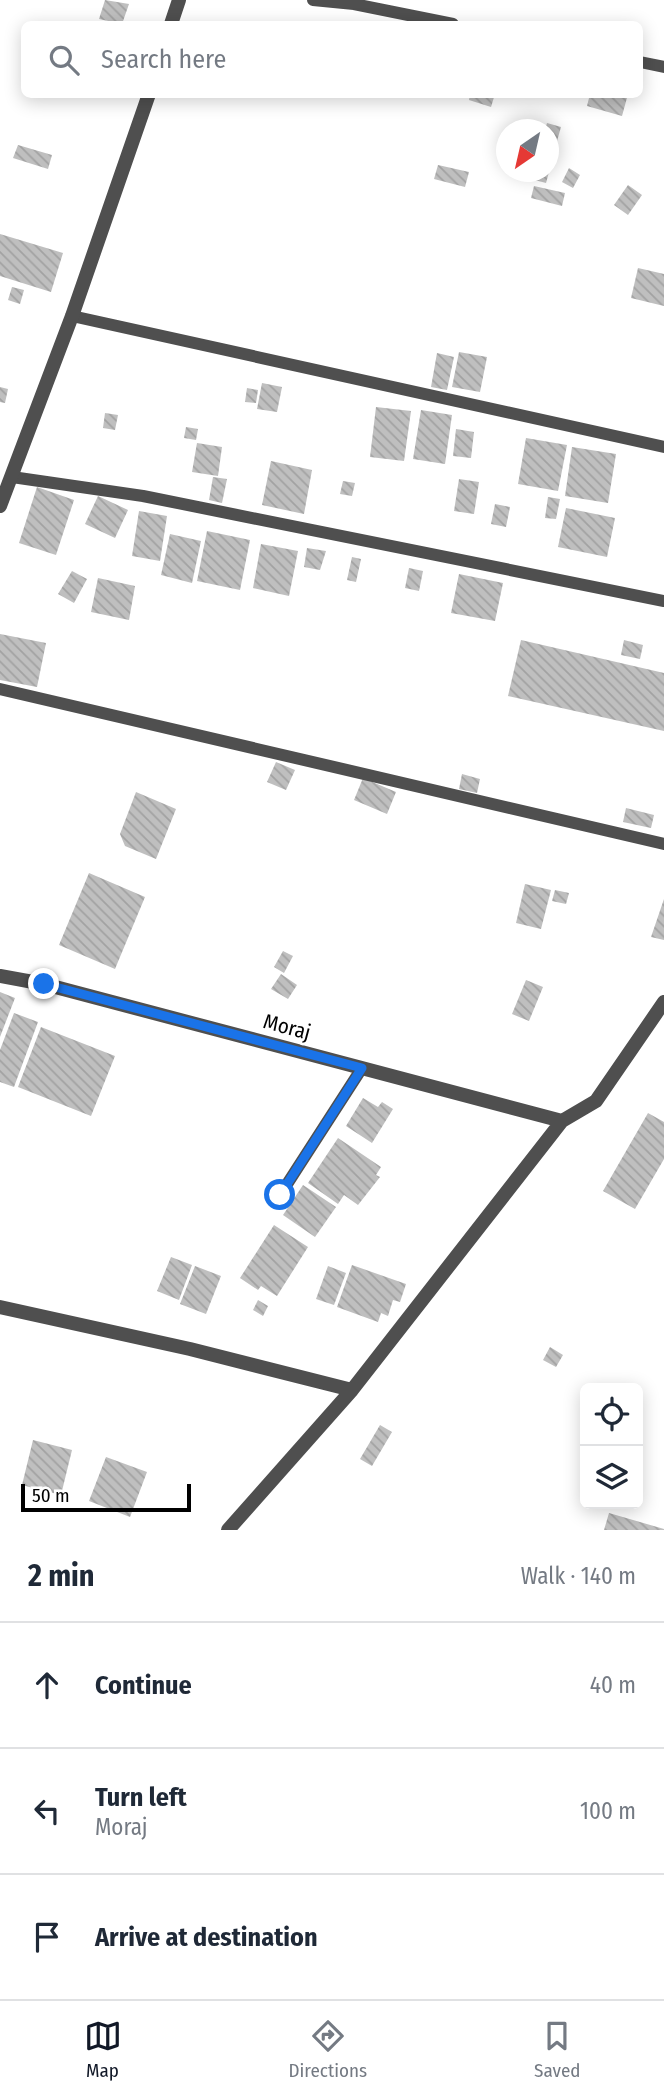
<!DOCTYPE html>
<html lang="en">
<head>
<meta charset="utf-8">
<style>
  :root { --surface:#fff; --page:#f6f6f7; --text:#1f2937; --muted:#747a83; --line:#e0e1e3; --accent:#111827 }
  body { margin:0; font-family:"Fira Sans Condensed",sans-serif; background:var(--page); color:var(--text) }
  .controls { position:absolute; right:21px; bottom:21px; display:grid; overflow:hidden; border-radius:10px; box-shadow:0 4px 18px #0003 }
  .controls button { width:63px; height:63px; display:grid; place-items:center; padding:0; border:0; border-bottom:2px solid var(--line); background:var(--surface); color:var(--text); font:35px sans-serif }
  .compass { position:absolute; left:496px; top:119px; width:63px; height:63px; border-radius:50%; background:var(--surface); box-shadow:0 4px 18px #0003; rotate:214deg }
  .scale { position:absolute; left:21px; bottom:18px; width:170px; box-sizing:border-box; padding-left:7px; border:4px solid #000; border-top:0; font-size:19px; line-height:24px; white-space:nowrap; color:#000; -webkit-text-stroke:5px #fff; paint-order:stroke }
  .stop { position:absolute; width:21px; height:21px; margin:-16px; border:5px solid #1a73e8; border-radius:50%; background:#fff }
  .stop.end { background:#1a73e8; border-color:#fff; box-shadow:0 2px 7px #0008 }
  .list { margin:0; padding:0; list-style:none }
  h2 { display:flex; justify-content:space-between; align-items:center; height:91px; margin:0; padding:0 28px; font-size:30px }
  h2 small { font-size:23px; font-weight:400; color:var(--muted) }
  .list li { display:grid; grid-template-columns:46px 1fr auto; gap:21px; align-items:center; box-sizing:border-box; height:126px; padding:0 28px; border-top:2px solid var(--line) }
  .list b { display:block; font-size:26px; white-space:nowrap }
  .list p { margin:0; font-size:23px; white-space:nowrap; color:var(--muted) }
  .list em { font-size:23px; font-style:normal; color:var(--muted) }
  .icon { flex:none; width:38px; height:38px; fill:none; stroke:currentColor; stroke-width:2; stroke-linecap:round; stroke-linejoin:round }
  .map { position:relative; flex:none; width:664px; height:1530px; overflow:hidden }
  .search { position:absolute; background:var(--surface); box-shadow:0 4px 18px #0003; left:21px; right:21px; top:21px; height:77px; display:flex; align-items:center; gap:18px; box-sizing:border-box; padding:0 24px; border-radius:10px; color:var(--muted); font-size:26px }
  .sheet { height:469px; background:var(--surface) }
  nav { display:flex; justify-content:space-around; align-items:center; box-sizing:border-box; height:98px; border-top:2px solid var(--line); background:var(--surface); font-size:19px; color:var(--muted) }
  nav a { display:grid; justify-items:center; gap:4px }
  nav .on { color:var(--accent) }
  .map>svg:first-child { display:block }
</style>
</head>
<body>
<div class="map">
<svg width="664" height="1530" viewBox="0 0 664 1530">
  <defs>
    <pattern id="building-back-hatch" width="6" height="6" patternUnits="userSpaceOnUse" patternTransform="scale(1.75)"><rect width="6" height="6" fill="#bfbfbf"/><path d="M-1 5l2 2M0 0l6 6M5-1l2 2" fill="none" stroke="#a2a2a2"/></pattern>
  </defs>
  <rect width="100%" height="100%" fill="#fff"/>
  <path fill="url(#building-back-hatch)" d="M105 0 129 4 122 24 99 19Z
    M470 94H495L491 107 469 100Z
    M590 94H628L622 116 587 106Z
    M547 123 561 127 549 169 548 130H545Z
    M18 145 52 155 48 169 13 158Z
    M438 165 469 172 465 187 434 179Z
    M569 168 580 175 573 188 562 182Z
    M533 172H549L546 183 531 179Z
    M628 185 642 195 628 215 614 205Z
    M534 186 565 193 562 206 531 198Z
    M0 234 63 253 51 292 0 276Z
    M638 268 664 274V306L631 298Z
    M12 287 24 290 20 304 8 300Z
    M459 352 487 357 480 392 452 387Z
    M437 353 454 357 447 390 431 387Z
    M262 383 282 387 277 412 257 409Z
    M0 387 8 389 5 403 0 402Z
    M247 388 258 390 256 403 245 402Z
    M376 407 411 411 404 461 370 457Z
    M421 410 452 415 445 464 413 459Z
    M105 413 118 415 115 430 103 428Z
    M186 427 198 429 196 440 184 438Z
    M456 429 474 432 471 458 453 456Z
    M526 438 567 445 558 491 518 484Z
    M197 443 222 447 218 476 192 472Z
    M572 447 616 454 608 503 565 496Z
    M271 461 312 470 304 514 262 505Z
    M213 477 227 479 222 503 209 500Z
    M459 479 479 482 474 514 454 511Z
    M343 481 355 483 352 496 340 494Z
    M37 487 74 500 56 555 19 543Z
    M98 496 128 510 115 538 85 524Z
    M548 497 560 499 556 519 545 518Z
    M495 504 510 507 506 527 491 524Z
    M566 508 615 518 607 557 558 547Z
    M139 511 167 516 160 561 132 556Z
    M207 531 250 540 240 590 197 581Z
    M170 534 201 541 192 583 161 575Z
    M261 544 298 551 289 596 253 588Z
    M307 548 326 551 320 570 304 567Z
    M352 557 361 559 356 582 347 580Z
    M409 568 423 571 419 591 405 588Z
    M72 571 87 579 74 603 58 594Z
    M459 574 503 583 495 621 451 613Z
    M98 578 135 586 129 620 91 612Z
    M0 634 46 643 37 687 0 680Z
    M521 640 664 673V731L508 696Z
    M624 640 643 645 640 659 621 655Z
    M276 762 295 770 286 790 267 782Z
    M462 774 480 779 477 793 459 789Z
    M363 778 396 792 387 814 354 800Z
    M136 792 176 809 156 859 125 846 120 834Z
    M626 808 654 815 651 828 623 822Z
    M89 873 145 897 115 969 59 945Z
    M525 884 551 890 541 929 516 923Z
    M555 890 569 893 566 904 552 901Z
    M664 899V940L651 937Z
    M283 951 293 956 284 973 274 967Z
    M281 974 297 985 288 999 271 989Z
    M526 980 543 987 529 1021 512 1014Z
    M0 992 15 998 0 1037Z
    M14 1013 38 1022 14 1087 0 1082V1050Z
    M41 1027 115 1056 91 1116 18 1087Z
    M363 1098 378 1107 382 1102 393 1109 372 1143 346 1126Z
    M648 1113 664 1122V1159L635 1209 603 1191Z
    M338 1138 381 1167 376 1175 380 1177 358 1205 344 1195 338 1204 308 1183Z
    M303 1185 336 1207 315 1237 283 1215Z
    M274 1225 308 1247 277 1296 261 1286 258 1290 240 1278Z
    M171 1257 192 1265 179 1300 157 1291Z
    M352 1265 406 1284 400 1302 393 1300 388 1316 381 1313 378 1322 337 1307Z
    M195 1266 221 1276 206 1314 180 1304Z
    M328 1266 346 1273 334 1305 316 1299Z
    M258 1300 268 1306 263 1316 253 1310Z
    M550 1347 563 1355 556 1367 543 1360Z
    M380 1425 392 1432 372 1466 360 1459Z
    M33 1440 72 1450 61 1495 49 1492 40 1497 33 1488 22 1485Z
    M106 1457 147 1472 130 1517 89 1501Z
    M609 1513 664 1529V1530H604Z"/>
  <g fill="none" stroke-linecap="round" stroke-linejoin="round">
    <path stroke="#4f4f4f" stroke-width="12" d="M313 0 354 4 453 24
      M640 62 664 67
      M72 316 664 447
      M12 477 143 496 664 601
      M0 689 664 844
      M280 1195 362 1068"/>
    <path stroke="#4f4f4f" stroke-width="14" d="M171 24 179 0
      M0 506 72 316 149 94
      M0 976 44 984 562 1121
      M0 1307 190 1349 352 1390
      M228 1530 352 1390 562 1121 596 1101 664 1002"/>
  </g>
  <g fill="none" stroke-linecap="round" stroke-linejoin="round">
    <path stroke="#1a73e8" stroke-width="9" d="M44 984 362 1068 280 1195"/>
  </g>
  <g text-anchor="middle" stroke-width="5" stroke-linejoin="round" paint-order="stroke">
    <g font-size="21" fill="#000" stroke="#fff">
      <text transform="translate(287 1027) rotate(15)" y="7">Moraj</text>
    </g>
  </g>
</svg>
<div class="controls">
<button><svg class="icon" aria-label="locate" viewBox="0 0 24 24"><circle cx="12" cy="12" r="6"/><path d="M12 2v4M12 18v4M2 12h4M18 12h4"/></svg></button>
<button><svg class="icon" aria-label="layers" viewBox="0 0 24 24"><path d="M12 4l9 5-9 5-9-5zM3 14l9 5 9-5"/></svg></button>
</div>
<svg class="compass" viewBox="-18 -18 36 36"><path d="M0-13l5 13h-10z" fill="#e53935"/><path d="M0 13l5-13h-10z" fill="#747a83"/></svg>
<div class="scale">50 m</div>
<div class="stop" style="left:280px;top:1195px"></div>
<div class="stop end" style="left:44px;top:984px"></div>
<div class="search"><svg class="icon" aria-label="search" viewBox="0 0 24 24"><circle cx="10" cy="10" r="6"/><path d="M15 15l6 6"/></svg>Search here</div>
</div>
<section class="sheet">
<h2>2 min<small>Walk · 140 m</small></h2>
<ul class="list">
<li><svg class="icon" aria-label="ahead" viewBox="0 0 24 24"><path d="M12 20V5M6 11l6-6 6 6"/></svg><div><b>Continue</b></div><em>40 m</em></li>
<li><svg class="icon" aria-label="left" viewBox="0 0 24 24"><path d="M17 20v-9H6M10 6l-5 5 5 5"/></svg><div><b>Turn left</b><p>Moraj</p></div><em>100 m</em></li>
<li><svg class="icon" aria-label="arrive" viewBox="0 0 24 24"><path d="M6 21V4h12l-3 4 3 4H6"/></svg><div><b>Arrive at destination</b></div></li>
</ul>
</section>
<nav>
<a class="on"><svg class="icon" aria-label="map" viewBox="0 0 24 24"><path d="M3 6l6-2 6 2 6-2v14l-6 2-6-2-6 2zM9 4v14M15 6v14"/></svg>Map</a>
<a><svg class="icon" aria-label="directions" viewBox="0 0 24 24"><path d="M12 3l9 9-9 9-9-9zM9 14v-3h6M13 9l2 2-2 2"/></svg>Directions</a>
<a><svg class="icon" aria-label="saved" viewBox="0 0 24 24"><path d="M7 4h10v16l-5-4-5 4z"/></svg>Saved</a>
</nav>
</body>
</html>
